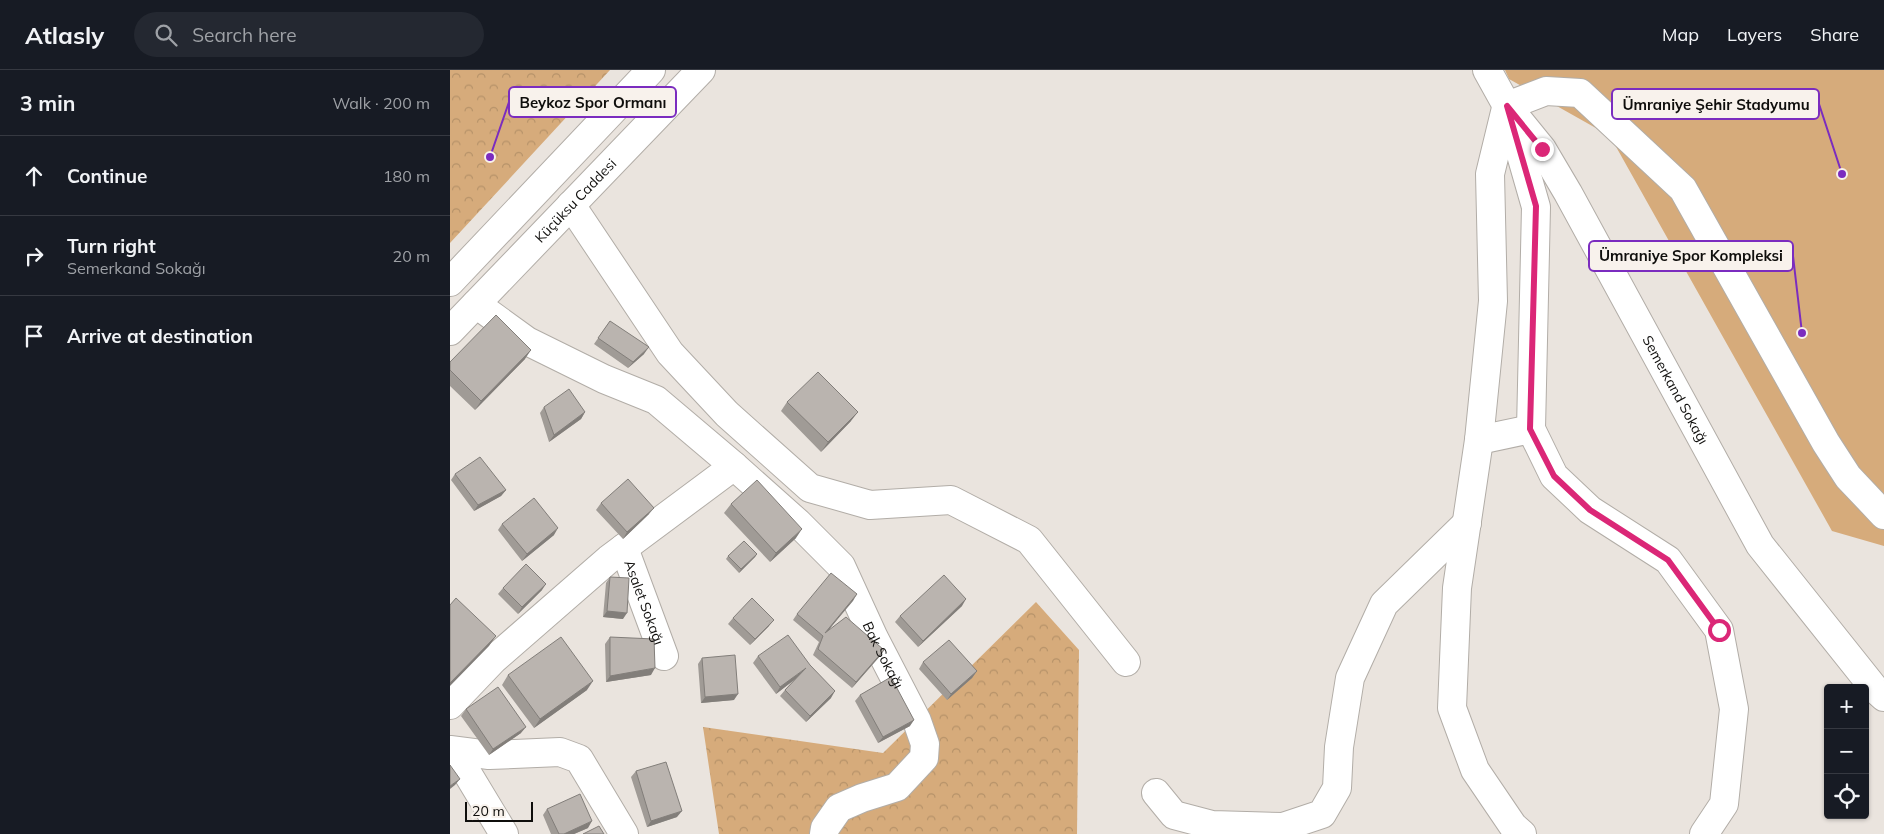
<!DOCTYPE html>
<html lang="en">
<head>
<meta charset="utf-8">
<style>
  :root { --surface:#171b24; --page:#242831; --text:#f1f3f6; --muted:#9ea1a6; --line:#363941 }
  body { margin:0; font-family:Mulish,sans-serif; background:var(--page); color:var(--text) }
  .controls { position:absolute; right:15px; bottom:15px; display:grid; overflow:hidden; border-radius:5px; box-shadow:0 1px 4px #0004 }
  .controls button { width:45px; height:45px; display:grid; place-items:center; padding:0; border:0; border-bottom:1px solid var(--line); background:var(--surface); color:var(--text); font:25px sans-serif }
  .scale { position:absolute; left:15px; bottom:12px; width:68px; box-sizing:border-box; padding-left:5px; border:2px solid #0f0e0c; border-top:0; font-size:14px; line-height:18px; white-space:nowrap; color:#0f0e0c; -webkit-text-stroke:4px #f8f2ec; paint-order:stroke }
  .stop { position:absolute; width:15px; height:15px; margin:-11px; border:4px solid #db2777; border-radius:50%; background:#fff }
  .stop.end { background:#db2777; border-color:#fff; box-shadow:0 1px 5px #0008 }
  .list { margin:0; padding:0; list-style:none }
  h2 { display:flex; justify-content:space-between; align-items:center; height:65px; margin:0; padding:0 20px; font-size:21px }
  h2 small { font-size:16px; font-weight:400; color:var(--muted) }
  .list li { display:grid; grid-template-columns:32px 1fr auto; gap:15px; align-items:center; box-sizing:border-box; height:80px; padding:0 20px; border-top:1px solid var(--line) }
  .list b { display:block; font-size:19px; white-space:nowrap }
  .list p { margin:0; font-size:16px; white-space:nowrap; color:var(--muted) }
  .list em { font-size:16px; font-style:normal; color:var(--muted) }
  .icon { flex:none; width:28px; height:28px; fill:none; stroke:currentColor; stroke-width:2; stroke-linecap:round; stroke-linejoin:round }
  .map { position:relative; flex:none; width:1434px; height:764px; overflow:hidden }
  header { display:flex; align-items:center; gap:30px; box-sizing:border-box; height:70px; padding:0 25px; background:var(--surface); border-bottom:1px solid var(--line) }
  header strong { font-size:24px }
  nav { display:flex; gap:28px; margin-inline-start:auto; font-size:18px }
  .search { width:350px; height:45px; background:var(--page); display:flex; align-items:center; gap:12px; box-sizing:border-box; padding:0 18px; border-radius:28px; color:var(--muted); font-size:19px }
  main { display:flex }
  aside { flex:1; background:var(--surface) }
  .map>svg:first-child { display:block }
</style>
</head>
<body>
<header>
<strong>Atlasly</strong>
<div class="search"><svg class="icon" aria-label="search" viewBox="0 0 24 24"><circle cx="10" cy="10" r="6"/><path d="M15 15l6 6"/></svg>Search here</div>
<nav><a>Map</a><a>Layers</a><a>Share</a></nav>
</header>
<main>
<aside>
<h2>3 min<small>Walk · 200 m</small></h2>
<ul class="list">
<li><svg class="icon" aria-label="ahead" viewBox="0 0 24 24"><path d="M12 20V5M6 11l6-6 6 6"/></svg><div><b>Continue</b></div><em>180 m</em></li>
<li><svg class="icon" aria-label="right" viewBox="0 0 24 24"><path d="M7 20v-9h11M14 6l5 5-5 5"/></svg><div><b>Turn right</b><p>Semerkand Sokağı</p></div><em>20 m</em></li>
<li><svg class="icon" aria-label="arrive" viewBox="0 0 24 24"><path d="M6 21V4h12l-3 4 3 4H6"/></svg><div><b>Arrive at destination</b></div></li>
</ul>
</aside>
<div class="map">
<svg width="1434" height="764" viewBox="0 0 1434 764">
  <defs>
    <pattern id="forest-crowns" width="20" height="18" patternUnits="userSpaceOnUse" patternTransform="scale(1.25)"><rect width="20" height="18" fill="#d6ab7b"/><path d="M2 6a3 3 0 1 1 6 0M12 15a3 3 0 1 1 6 0" fill="none" stroke="#b69269"/></pattern>
  </defs>
  <rect width="100%" height="100%" fill="#eae4de"/>
  <path fill="url(#forest-crowns)" d="M0 0H160L0 173Z
    M586 532 629 580 627 764H269L253 657 433 683Z"/>
  <path fill="#d6ab7b" d="M1055 0H1434V476L1382 461 1160 66 1059 9Z"/>
  <g fill="none" stroke-linecap="round" stroke-linejoin="round">
    <defs>
      <g id="minor">
        <path id="s1" d="M1037 0 1057 36 1092 79 1118 123 1310 475 1424 618 1434 627"/>
        <path d="M1057 36 1086 137 1081 359 1104 406 1140 440 1218 490 1269 560 1284 639 1274 734 1254 764"/>
        <path d="M1057 36 1096 21 1130 23 1233 119 1376 373 1398 407 1434 445"/>
        <path d="M1056 38 1040 104 1043 231 1029 370 1007 518 1002 638 1025 700 1063 756 1072 764"/>
        <path d="M121 135 220 283 277 344 360 418 420 435 501 430 579 470 676 592"/>
        <path d="M1029 370 1081 359"/>
        <path id="s2" d="M284 396 348 453 391 496 424 568 467 651 475 674 474 688 447 717 412 728 389 738 375 758 374 764"/>
        <path id="s3" d="M174 478 214 586"/>
        <path d="M0 635 43 590 159 489 284 396 206 330 154 309 77 271 26 234"/>
        <path d="M0 680 39 685 110 682 129 689 174 764"/>
        <path d="M0 683 16 701 54 764"/>
        <path d="M706 723 724 745 762 755 833 757 872 744 887 718 889 677 900 608 934 534 1017 453"/>
      </g>
      <g id="major">
        <path d="M0 212 201 0"/>
        <path id="s4" d="M0 261 251 0"/>
      </g>
    </defs>
    <use href="#minor" stroke="#b2ada7" stroke-width="30"/>
    <use href="#major" stroke="#b2ada7" stroke-width="30"/>
    <use href="#minor" stroke="#fff" stroke-width="28"/>
    <use href="#major" stroke="#fff" stroke-width="28"/>
  </g>
  <path fill="#a09b96" d="M160 251 194 284 178 298 144 274Z
    M75 289 25 340 0 316V292Z
    M337 332 401 351 371 382 331 341Z
    M94 337 135 342 131 349 99 372 90 343Z
    M5 404 56 420 51 426 24 441 1 410Z
    M151 433 199 444 173 469 146 440Z
    M281 434 346 468 320 492 274 443Z
    M52 454 104 465 72 491 48 460Z
    M307 484 305 487 289 503 276 489 278 486Z
    M160 507 173 549 153 547 156 513Z
    M53 518 92 520 68 544 48 524Z
    M407 524 378 561 434 580 430 586 402 618 363 585 369 572 343 550 347 544Z
    M512 536 468 577 445 552 450 546Z
    M283 548 319 556 300 575 278 554Z
    M160 567 201 605 156 612 155 574Z
    M308 586 381 628 356 652 330 626 335 620 345 609 326 624 303 593Z
    M252 588 284 630 251 633 248 594Z
    M473 592 527 601 522 608 497 630 469 599Z
    M58 605 137 620 84 658 52 615Z
    M410 625 460 656 428 673 405 631Z
    M16 639 71 663 39 685 11 646Z
    M186 701 227 747 197 757 181 707Z
    M97 739 138 758 124 764H101L93 745Z"/>
  <path fill="#827e7a" d="M199 277 194 284 178 298 183 292Z
    M81 280 75 289 25 340 31 331Z
    M135 342 131 349 99 372 104 365Z
    M408 342 401 351 371 382 378 372Z
    M56 420 51 426 24 441 28 435Z
    M204 438 199 444 173 469 177 462Z
    M108 458 104 465 72 491 77 484Z
    M352 459 346 468 320 492 326 483Z
    M307 484 305 487 289 503 291 499Z
    M96 514 92 520 68 544 72 537Z
    M407 524 403 531 371 569 375 563Z
    M516 529 512 536 468 577 473 571Z
    M157 541 177 543 173 549 153 547Z
    M324 550 319 556 300 575 305 569Z
    M46 566 39 576 0 616V613Z
    M434 580 430 586 402 618 406 612Z
    M205 598 201 605 156 612 160 606Z
    M356 598 352 604 326 624 330 617Z
    M527 601 522 608 497 630 501 624Z
    M143 611 137 620 84 658 90 649Z
    M385 621 381 628 356 652 360 646Z
    M288 624 284 630 251 633 255 627Z
    M464 650 460 656 428 673 433 667Z
    M76 657 71 663 39 685 43 679Z
    M10 709 5 715 0 719V716Z
    M232 741 227 747 197 757 201 751Z
    M142 751 138 758 124 764H114Z"/>
  <path fill="#bab4af" stroke="#827e7a" d="M46 245 81 280 31 331 0 300V292Z
    M160 251 199 277 183 292 148 268Z
    M368 302 408 342 378 372 337 332Z
    M119 319 135 342 104 365 94 337Z
    M30 387 56 420 28 435 5 404Z
    M178 409 204 438 177 462 151 433Z
    M307 410 352 459 326 483 281 434Z
    M84 428 108 458 77 484 52 454Z
    M294 471 307 484 291 499 278 486Z
    M76 494 96 514 72 537 53 518Z
    M381 503 407 524 375 563 396 547 434 580 406 612 368 579 373 566 347 544Z
    M494 505 516 529 473 571 450 546Z
    M160 507 179 508 177 543 157 541Z
    M6 528 46 566 0 613V535Z
    M302 528 324 550 305 569 283 548Z
    M338 565 360 595 385 621 360 646 335 620 356 598 330 617 308 586Z
    M111 567 143 611 90 649 58 605Z
    M160 567 204 569 205 598 160 606Z
    M499 570 527 601 501 624 473 592Z
    M285 585 288 624 255 627 252 588Z
    M441 607 464 650 433 667 410 625Z
    M48 617 76 657 43 679 16 639Z
    M216 692 232 741 201 751 186 701Z
    M0 695 10 709 0 716Z
    M130 724 142 751 114 764H109L97 739Z
    M149 756 154 764H133Z"/>
  <g fill="none" stroke-linecap="round" stroke-linejoin="round">
    <path stroke="#db2777" stroke-width="6" d="M1092 79 1057 36 1086 136 1080 359 1104 406 1140 440 1218 490 1269 560"/>
  </g>
  <g text-anchor="middle" stroke-width="4" stroke-linejoin="round" paint-order="stroke">
    <g font-size="14" fill="#0f0e0c" stroke="#f8f2ec">
      <text dy="5" stroke="none"><textPath href="#s4" startOffset="181">Küçüksu Caddesi</textPath></text>
      <text dy="5" stroke="none"><textPath href="#s1" startOffset="372">Semerkand Sokağı</textPath></text>
      <text dy="5" stroke="none"><textPath href="#s3" startOffset="58">Asalet Sokağı</textPath></text>
      <text dy="5" stroke="none"><textPath href="#s2" startOffset="245">Bak Sokağı</textPath></text>
    </g>
  </g>
  <path fill="none" stroke="#7b2cbf" stroke-width="2" d="M40 87L59 32M1392 104L1369 34M1352 263L1343 186"/>
  <g fill="#7b2cbf" stroke="#f8f2ec" stroke-width="2">
    <circle cx="40" cy="87" r="5"/>
    <circle cx="1392" cy="104" r="5"/>
    <circle cx="1352" cy="263" r="5"/>
  </g>
  <g fill="#f8f2ec" stroke="#7b2cbf" stroke-width="2">
    <rect x="59" y="17" width="167" height="30" rx="5"/>
    <rect x="1162" y="19" width="207" height="30" rx="5"/>
    <rect x="1139" y="171" width="204" height="30" rx="5"/>
  </g>
  <g font-size="15" text-anchor="middle" font-weight="bold" fill="#0f0e0c">
    <text x="143" y="38">Beykoz Spor Ormanı</text>
    <text x="1266" y="40">Ümraniye Şehir Stadyumu</text>
    <text x="1241" y="191">Ümraniye Spor Kompleksi</text>
  </g>
</svg>
<div class="controls">
<button>+</button>
<button>−</button>
<button><svg class="icon" aria-label="locate" viewBox="0 0 24 24"><circle cx="12" cy="12" r="6"/><path d="M12 2v4M12 18v4M2 12h4M18 12h4"/></svg></button>
</div>
<div class="scale">20 m</div>
<div class="stop" style="left:1269px;top:560px"></div>
<div class="stop end" style="left:1092px;top:79px"></div>
</div>
</main>
</body>
</html>
